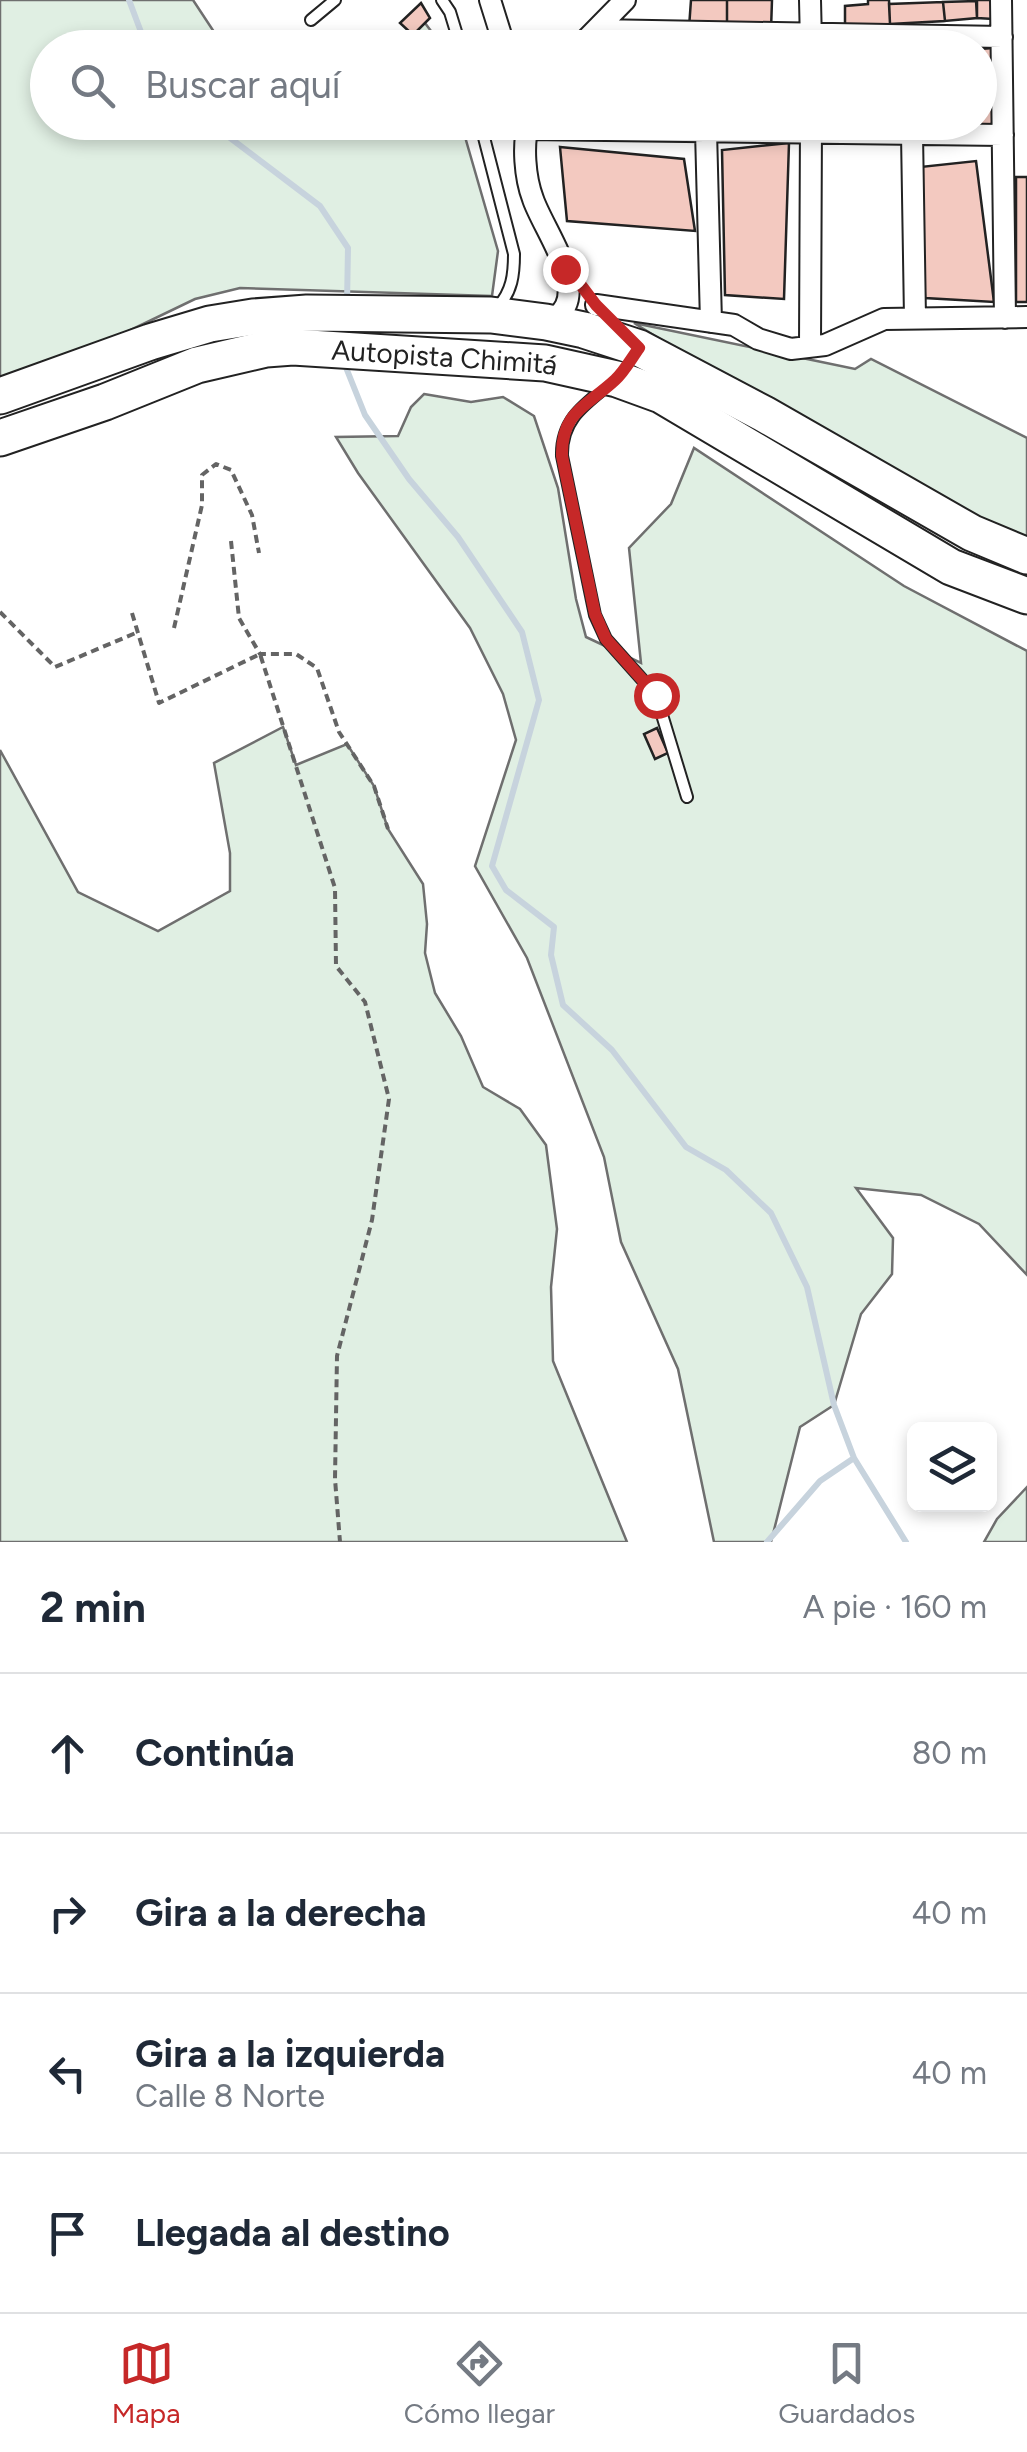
<!DOCTYPE html>
<html lang="es">
<head>
<meta charset="utf-8">
<style>
  :root { --surface:#fff; --page:#f6f6f7; --text:#1f2937; --muted:#747a83; --line:#e0e1e3; --accent:#c62828 }
  body { margin:0; font-family:Figtree,sans-serif; background:var(--page); color:var(--text) }
  .controls { position:absolute; right:30px; bottom:30px; display:grid; overflow:hidden; border-radius:15px; box-shadow:0 5px 15px #0003 }
  .controls button { width:90px; height:90px; display:grid; place-items:center; padding:0; border:0; border-bottom:2px solid var(--line); background:var(--surface); color:var(--text); font:50px sans-serif }
  .stop { position:absolute; width:30px; height:30px; margin:-22px; border:8px solid #c62828; border-radius:50%; background:#fff }
  .stop.end { background:#c62828; border-color:#fff; box-shadow:0 2px 10px #0008 }
  .list { margin:0; padding:0; list-style:none }
  h2 { display:flex; justify-content:space-between; align-items:center; height:130px; margin:0; padding:0 40px; font-size:42px }
  h2 small { font-size:32px; font-weight:400; color:var(--muted) }
  .list li { display:grid; grid-template-columns:65px 1fr auto; gap:30px; align-items:center; box-sizing:border-box; height:160px; padding:0 40px; border-top:2px solid var(--line) }
  .list b { display:block; font-size:38px; white-space:nowrap }
  .list p { margin:0; font-size:32px; white-space:nowrap; color:var(--muted) }
  .list em { font-size:32px; font-style:normal; color:var(--muted) }
  .icon { flex:none; width:55px; height:55px; fill:none; stroke:currentColor; stroke-width:2; stroke-linecap:round; stroke-linejoin:round }
  .map { position:relative; flex:none; width:1027px; height:1542px; overflow:hidden }
  .search { position:absolute; background:var(--surface); box-shadow:0 5px 15px #0003; left:30px; right:30px; top:30px; height:110px; display:flex; align-items:center; gap:25px; box-sizing:border-box; padding:0 35px; border-radius:55px; color:var(--muted); font-size:38px }
  .sheet { height:770px; background:var(--surface) }
  nav { display:flex; justify-content:space-around; align-items:center; box-sizing:border-box; height:140px; border-top:2px solid var(--line); background:var(--surface); font-size:28px; color:var(--muted) }
  nav a { display:grid; justify-items:center; gap:5px }
  nav .on { color:var(--accent) }
  .map>svg:first-child { display:block }
</style>
</head>
<body>
<div class="map">
<svg width="1027" height="1542" viewBox="0 0 1027 1542">
  <rect width="100%" height="100%" fill="#fff"/>
  <path fill="#e0efe3" stroke="#6f6f6f" stroke-width="2.5" d="M0 0H193L224 47 48 48V122L461 123 498 251 492 296 240 288 195 299 85 352 0 382Z
    M425 23 443 47 392 48Z
    M634 323 855 369 871 359 1027 438V543L990 526 694 360Z
    M424 394 471 402 503 397 534 416 558 488 576 599 586 637 641 663 629 548 671 504 694 448 904 586 1027 651V1275L979 1224 921 1195 856 1188 893 1238 892 1274 861 1314 834 1405 800 1427 771 1542H714L678 1369 621 1242 604 1157 527 958 475 866 516 740 503 694 470 628 358 473 336 437 398 436 411 407Z
    M283 727 296 765 347 744 374 786 388 829 423 884 427 924 425 953 435 993 461 1036 483 1087 520 1109 546 1145 557 1229 551 1287 553 1361 627 1542H0V750L78 892 158 931 230 891V853L214 763Z
    M1027 1487V1542H984L997 1519Z"/>
  <g fill="none" stroke-linecap="round" stroke-linejoin="round">
    <path stroke="#c7d3dd" stroke-width="6" d="M129 0 147 48
      M209 122 320 206 348 248 347 304
      M343 360 365 415 409 479 458 537 522 632 539 700 492 866 506 890 554 927 551 955 563 1005 612 1050 686 1147 726 1170 771 1213 807 1287 834 1405 854 1458 906 1542
      M767 1542 820 1481 854 1458"/>
  </g>
  <path fill="#f3c9c0" stroke="#222" stroke-width="2.5" d="M691 0H727V32L689 28Z
    M727 0H772L771 30 727 32Z
    M868 0H889L890 24 845 25V6L868 4Z
    M976 0H993V19L977 18Z
    M977 1V18L945 21 943 2Z
    M943 2 945 21 890 24 889 4Z
    M421 3 430 18 413 35 400 23Z
    M993 48 994 65H980V49Z
    M980 105 995 106V126H959V122H980Z
    M892 122H959V126H892Z
    M789 143 784 299 725 295 722 150Z
    M560 147 684 159 695 231 567 221Z
    M976 161 994 302 925 298 920 167Z
    M1016 177H1027V302H1016Z
    M657 728 668 753 655 759 644 734Z"/>
  <g fill="none" stroke-linecap="round" stroke-linejoin="round">
    <defs>
      <path id="lane" d="M442 0 450 12 461 48
        M311 20 335 0
        M480 122 514 254C514 275 512 291 498 307
        M606 387C581 407 561 422 562 456L595 615 606 639 656 695 687 797"/>
      <path id="street" d="M490 0 505 48
        M810 0 811 43
        M1001 0 1005 318
        M596 30 1002 37
        M578 48 625 0
        M529 122C522 144 525 178 533 199 544 232 599 302 546 322
        M527 129 1003 135
        M706 131 711 322
        M912 134 915 318
        M596 305 734 325 758 339 791 349 825 345 884 319 1027 317
        M810 347 811 122"/>
      <g id="highway">
        <path d="M0 396 150 342 210 324 253 317 307 313 491 315 546 322 584 330 639 348 764 414 972 533 1027 556"/>
        <path id="s1" d="M0 438 105 402 197 365 266 349 293 347 545 363 617 379 661 395 951 567 1027 596"/>
      </g>
    </defs>
    <use href="#lane" stroke="#222" stroke-width="14"/>
    <use href="#street" stroke="#222" stroke-width="24"/>
    <use href="#highway" stroke="#222" stroke-width="39"/>
    <path stroke="#646464" stroke-width="4" stroke-dasharray="8 5" stroke-linecap="butt" d="M231 541 239 618 260 654H296L317 668 339 732 374 786 388 829
      M0 612 55 667 138 632
      M132 613 159 703 260 654 335 888 336 966 365 1002 389 1099 372 1220 337 1356 335 1479 340 1542
      M174 628 202 505V475L216 464 231 470 252 515 259 553"/>
    <use href="#lane" stroke="#fff" stroke-width="10"/>
    <use href="#street" stroke="#fff" stroke-width="20"/>
    <use href="#highway" stroke="#fff" stroke-width="35"/>
  </g>
  <g fill="none" stroke-linecap="round" stroke-linejoin="round">
    <path stroke="#c62828" stroke-width="12" d="M565 269 562 260 596 305 639 348C631 359 624 372 615 380 587 406 561 412 562 456L595 614 606 639 656 695"/>
  </g>
  <g text-anchor="middle" stroke-width="8" stroke-linejoin="round" paint-order="stroke">
    <g font-size="28" fill="#222" stroke="#fff">
      <text dy="10" stroke="none"><textPath href="#s1" startOffset="460">Autopista Chimitá</textPath></text>
    </g>
  </g>
</svg>
<div class="controls">
<button><svg class="icon" aria-label="layers" viewBox="0 0 24 24"><path d="M12 4l9 5-9 5-9-5zM3 14l9 5 9-5"/></svg></button>
</div>
<div class="stop" style="left:656px;top:695px"></div>
<div class="stop end" style="left:565px;top:269px"></div>
<div class="search"><svg class="icon" aria-label="search" viewBox="0 0 24 24"><circle cx="10" cy="10" r="6"/><path d="M15 15l6 6"/></svg>Buscar aquí</div>
</div>
<section class="sheet">
<h2>2 min<small>A pie · 160 m</small></h2>
<ul class="list">
<li><svg class="icon" aria-label="ahead" viewBox="0 0 24 24"><path d="M12 20V5M6 11l6-6 6 6"/></svg><div><b>Continúa</b></div><em>80 m</em></li>
<li><svg class="icon" aria-label="right" viewBox="0 0 24 24"><path d="M7 20v-9h11M14 6l5 5-5 5"/></svg><div><b>Gira a la derecha</b></div><em>40 m</em></li>
<li><svg class="icon" aria-label="left" viewBox="0 0 24 24"><path d="M17 20v-9H6M10 6l-5 5 5 5"/></svg><div><b>Gira a la izquierda</b><p>Calle 8 Norte</p></div><em>40 m</em></li>
<li><svg class="icon" aria-label="arrive" viewBox="0 0 24 24"><path d="M6 21V4h12l-3 4 3 4H6"/></svg><div><b>Llegada al destino</b></div></li>
</ul>
</section>
<nav>
<a class="on"><svg class="icon" aria-label="map" viewBox="0 0 24 24"><path d="M3 6l6-2 6 2 6-2v14l-6 2-6-2-6 2zM9 4v14M15 6v14"/></svg>Mapa</a>
<a><svg class="icon" aria-label="directions" viewBox="0 0 24 24"><path d="M12 3l9 9-9 9-9-9zM9 14v-3h6M13 9l2 2-2 2"/></svg>Cómo llegar</a>
<a><svg class="icon" aria-label="saved" viewBox="0 0 24 24"><path d="M7 4h10v16l-5-4-5 4z"/></svg>Guardados</a>
</nav>
</body>
</html>
